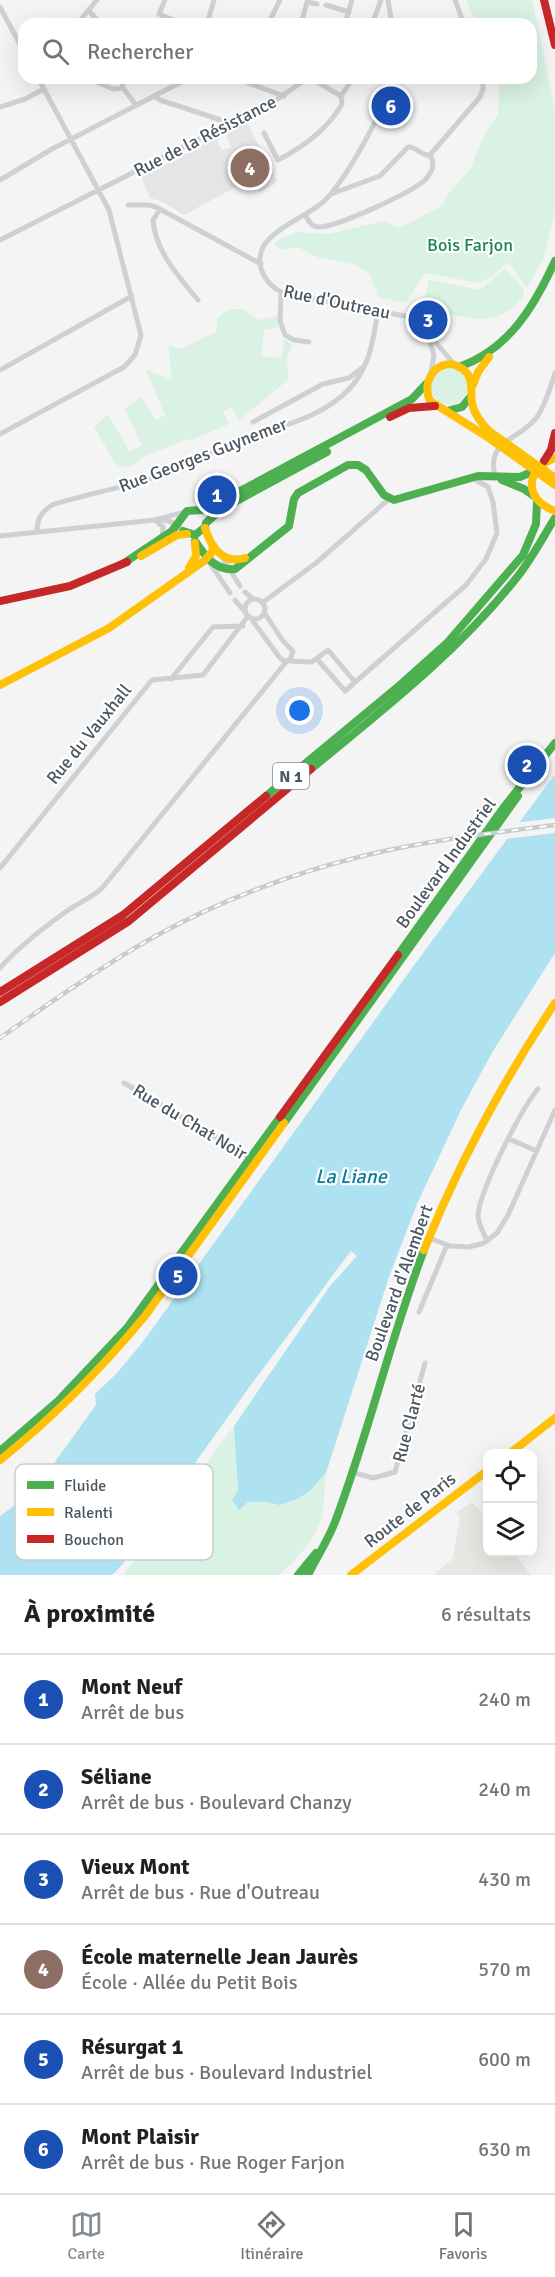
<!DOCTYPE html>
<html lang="fr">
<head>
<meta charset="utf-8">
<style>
  :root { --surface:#fff; --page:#f6f6f6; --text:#202124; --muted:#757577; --line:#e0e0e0; --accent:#868d94 }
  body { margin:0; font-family:Signika,sans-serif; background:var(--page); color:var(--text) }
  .controls { position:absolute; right:18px; bottom:18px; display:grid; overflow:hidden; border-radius:12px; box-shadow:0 6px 24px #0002 }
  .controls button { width:54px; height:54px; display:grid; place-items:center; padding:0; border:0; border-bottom:2px solid var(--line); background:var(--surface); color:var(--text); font:30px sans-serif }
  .you { position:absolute; left:300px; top:711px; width:21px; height:21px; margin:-15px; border:4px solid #fff; border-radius:50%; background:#1a73e8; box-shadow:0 0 0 9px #1a73e833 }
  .badge { display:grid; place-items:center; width:39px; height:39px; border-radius:50%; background:var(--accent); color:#fff; font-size:20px; font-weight:700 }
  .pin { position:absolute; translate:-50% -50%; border:3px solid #fff; box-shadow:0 2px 6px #0006 }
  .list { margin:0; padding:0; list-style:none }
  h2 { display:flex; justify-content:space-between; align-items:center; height:78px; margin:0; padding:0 24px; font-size:26px }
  h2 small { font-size:20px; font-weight:400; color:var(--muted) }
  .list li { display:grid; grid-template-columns:39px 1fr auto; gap:18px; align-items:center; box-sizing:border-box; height:90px; padding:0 24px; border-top:2px solid var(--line) }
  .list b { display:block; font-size:22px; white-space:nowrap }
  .list p { margin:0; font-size:20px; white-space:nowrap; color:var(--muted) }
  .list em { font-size:20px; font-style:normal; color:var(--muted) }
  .icon { flex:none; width:33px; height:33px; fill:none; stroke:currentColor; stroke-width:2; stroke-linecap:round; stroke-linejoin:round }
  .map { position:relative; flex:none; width:555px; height:1575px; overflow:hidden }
  .search { position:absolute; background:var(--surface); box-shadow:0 6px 24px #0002; left:18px; right:18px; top:18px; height:66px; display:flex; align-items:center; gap:15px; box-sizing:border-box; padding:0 21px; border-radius:18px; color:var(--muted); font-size:22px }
  .sheet { height:618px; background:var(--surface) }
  nav { display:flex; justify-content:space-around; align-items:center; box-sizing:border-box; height:84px; border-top:2px solid var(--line); background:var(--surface); font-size:16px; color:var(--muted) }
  nav a { display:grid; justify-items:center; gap:3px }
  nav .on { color:var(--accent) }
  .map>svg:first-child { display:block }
</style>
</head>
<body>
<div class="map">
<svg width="555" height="1575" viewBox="0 0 555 1575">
  <rect width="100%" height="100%" fill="#f4f4f4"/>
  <path fill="#e8e7e3" d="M472 1502 487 1519 488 1552 514 1553 531 1575H434L452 1559 460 1519 457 1512Z"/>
  <path fill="#e6e5e6" d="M247 122 277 181 274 184 259 193 251 182 238 189 236 187 184 215 163 202 150 198 141 177 216 138 222 150 231 147 225 131Z"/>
  <path fill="#d9f2e3" d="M466 0H532L555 108V212L543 260 527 288 508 262 492 276 479 283 425 273 406 303 378 297 370 274 356 265 317 257 297 247 280 250 274 245 278 240 297 232 329 234 383 221 399 228 442 206 449 193 470 169 486 131 498 115 499 87 497 78H531V24H477Z
    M505 268 523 288 524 295C497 333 462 316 423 308L429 280 480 290Z
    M230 309H243L258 320 277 316 278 328 264 330 261 356 281 358 284 339 293 346 287 356 288 380 239 420 232 407 223 412 229 424 192 440 187 439 141 458 133 466 121 467 115 463 94 427 108 414 129 451 142 446 125 409 141 397 156 420 165 415 146 370 171 379 169 346 180 349 216 332 218 317Z
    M431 387a18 18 0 1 1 36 0a18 18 0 1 1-36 0Z
    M234 1426 238 1490 248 1502H267L278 1505 309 1492 326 1473C324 1486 325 1502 322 1515 316 1539 297 1559 279 1575H123Z"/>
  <path fill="#aee2f0" d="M555 774V953L493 1051 461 1110 417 1204 389 1277 326 1473 309 1492 297 1499 279 1505 267 1502H248L239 1510 232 1500 238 1490 234 1426 330 1286 357 1256 351 1251 253 1382 122 1565 112 1575H0V1516L33 1492 96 1405 95 1394 117 1373 142 1343 415 964Z"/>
  <path fill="#f4f4f4" d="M555 818V833L503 839 514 823Z"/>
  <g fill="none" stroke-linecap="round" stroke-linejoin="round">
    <path stroke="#ced0d2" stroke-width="5" d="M165 0 159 14 183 24
      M388 0 392 24
      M455 0 464 24
      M326 5 349 12
      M0 7 24 52
      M89 11 101 24
      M77 24 97 0
      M207 24 214 0
      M268 24 280 0
      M301 24 307 2 317 4
      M345 24 352 0
      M372 24 381 0
      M87 78 113 89 123 88
      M121 78 123 88 136 105
      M234 78 284 96
      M391 78C388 106 343 185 322 203 306 216 273 229 263 247 254 266 266 285 283 293L415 318 454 364
      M154 96 160 100 221 120 227 125
      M341 96 353 78
      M0 107 25 99 44 89
      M264 133 278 160C303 147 328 129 342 104L341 96 311 78
      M430 155 480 97 483 89V78
      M0 180 52 149 189 78
      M331 194 380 176 408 147C416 146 420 156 430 155
      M128 205H148L156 207 261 264
      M160 209 153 220C155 251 179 277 198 300
      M305 215C308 220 312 227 318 227 336 228 412 192 425 180 432 172 436 165 430 155
      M0 240 276 100 308 78
      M281 292 280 321 285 335 294 340 309 342
      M429 338 434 355 431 372
      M0 370 132 296
      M253 422 323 384 349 378 362 368
      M0 434 124 367 135 355 141 335 109 210 38 78
      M495 476C486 439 519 441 537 417 546 404 550 388 555 373
      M155 520 163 527 162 538
      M163 520 172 522 182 529
      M37 532C37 519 41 512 52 505 86 494 123 488 158 476 186 466 213 450 241 440 279 426 324 418 351 387 370 366 374 337 378 310
      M0 536 155 520 185 512
      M222 557 240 586
      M209 562 230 593
      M245 592 253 599
      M245 609a10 10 0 1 1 20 0a10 10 0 1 1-20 0Z
      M235 600 245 612
      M262 603 316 563 389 499
      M250 617 280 658 284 661 290 660 293 651 283 641 264 612
      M317 659 345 691 466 585 486 559 497 533 493 502 488 487 472 478
      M289 661 312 662 328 650 355 682
      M171 679 213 627 243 626
      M0 868 152 680 203 675 248 616
      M0 968C18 947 42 929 64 913 77 903 91 899 103 887L287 661
      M124 1083 253 1159
      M509 1139 537 1151
      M429 1238 450 1246 469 1247 484 1243 497 1233 508 1215 555 1110
      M487 1241C484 1233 478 1224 478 1215 480 1190 521 1109 538 1089
      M419 1312 447 1245
      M351 1472 373 1478 395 1472 425 1363"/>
    <path stroke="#4caf50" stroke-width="8" d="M459 367C509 349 534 307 555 261
      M447 411 462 407 471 396
      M502 480 524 489 534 496
      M206 523 220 510 327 452
      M183 531 195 535 205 527
      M195 541C205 556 215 571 235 569L289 526 294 499 298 493 348 465H358L366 470 384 495 394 500 478 476 520 477 534 471
      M124 563 172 531 187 511 201 510 212 506 412 399 426 384
      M311 769C384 709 459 651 518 576 532 558 543 537 555 518
      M266 796 400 685 447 643 523 555 536 524 537 502
      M398 955 504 807 555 743
      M284 1123 518 796
      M0 1451 58 1401 127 1328 280 1117
      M298 1575 316 1553
      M308 1575C317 1557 328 1540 335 1522 369 1433 390 1339 424 1250"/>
    <path stroke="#ffc107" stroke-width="8" d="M473 385 478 372 489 357
      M486 436 430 401C419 377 444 352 465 371 475 380 469 396 473 407 476 417 482 424 489 431
      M555 458C524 469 524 500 555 511
      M205 528C211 547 223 565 245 558
      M141 556 177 535 187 534
      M189 568 196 556 195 543
      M0 685 109 628 204 561 212 552 213 545
      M424 1250C459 1163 503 1081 555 1003
      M509 1454 555 1418
      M0 1460C54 1417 101 1369 145 1316L284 1123
      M351 1575 488 1470"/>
    <path stroke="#c62828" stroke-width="8" d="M544 0 555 45
      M390 417 409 408 435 406
      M544 461 551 450 555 433
      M0 601 70 586 127 562
      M0 992 123 915 266 796
      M0 1002 129 921 311 769
      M280 1117 398 955"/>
    <defs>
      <path id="rail" d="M0 1038C49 1003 99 968 152 938 219 901 292 873 367 855 429 840 492 833 555 825"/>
    </defs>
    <use href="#rail" stroke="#c9cacc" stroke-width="4.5"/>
    <use href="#rail" stroke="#fff" stroke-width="2" stroke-dasharray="7" stroke-linecap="butt"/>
    <path stroke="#ffc107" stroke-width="8" d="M489 431 555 478
      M486 436 555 485"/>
  </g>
  <g text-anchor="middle" stroke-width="4.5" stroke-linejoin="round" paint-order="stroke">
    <rect fill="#fff" stroke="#808990" stroke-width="1.5" x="273" y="763" width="36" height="26" rx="4.5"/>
    <g font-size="16" font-weight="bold" fill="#4a5661">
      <text x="291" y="782">N 1</text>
    </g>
    <g font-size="18" fill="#4a5661" stroke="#fff">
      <text transform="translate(205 136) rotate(-27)" y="6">Rue de la Résistance</text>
      <text transform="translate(337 302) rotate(12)" y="6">Rue d'Outreau</text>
      <text transform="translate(203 455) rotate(-21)" y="6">Rue Georges Guynemer</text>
      <text transform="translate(89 734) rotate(-51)" y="6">Rue du Vauxhall</text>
      <text transform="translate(446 863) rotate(-54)" y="6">Boulevard Industriel</text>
      <text transform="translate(190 1122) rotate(31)" y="6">Rue du Chat Noir</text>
      <text transform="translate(399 1283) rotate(-70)" y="6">Boulevard d'Alembert</text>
      <text transform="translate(409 1423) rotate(-75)" y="6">Rue Clarté</text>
      <text transform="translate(410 1510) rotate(-38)" y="6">Route de Paris</text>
    </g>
    <g font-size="18" fill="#17864f" stroke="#fff">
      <text x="470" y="251">Bois Farjon</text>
    </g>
    <g font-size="20" font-style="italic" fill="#0c7c9b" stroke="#fff">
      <text x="351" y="1183">La Liane</text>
    </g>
  </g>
  <rect x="15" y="1464" width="198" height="96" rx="9" fill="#fff" stroke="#c9ccd0" stroke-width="1.5"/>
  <rect x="27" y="1481" width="27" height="8" fill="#4caf50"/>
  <rect x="27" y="1508" width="27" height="8" fill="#ffc107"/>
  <rect x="27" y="1535" width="27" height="8" fill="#c62828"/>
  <g font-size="16" fill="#4a5661">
    <text x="64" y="1491">Fluide</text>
    <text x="64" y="1518">Ralenti</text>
    <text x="64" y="1545">Bouchon</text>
  </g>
</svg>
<div class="controls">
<button><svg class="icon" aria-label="locate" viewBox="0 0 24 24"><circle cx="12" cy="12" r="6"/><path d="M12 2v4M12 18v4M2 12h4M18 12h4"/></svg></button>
<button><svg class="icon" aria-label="layers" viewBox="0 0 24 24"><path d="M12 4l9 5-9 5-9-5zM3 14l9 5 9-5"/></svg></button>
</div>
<div class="you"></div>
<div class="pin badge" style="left:217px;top:495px;background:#1a4fb4">1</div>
<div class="pin badge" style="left:527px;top:765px;background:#1a4fb4">2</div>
<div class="pin badge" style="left:428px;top:320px;background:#1a4fb4">3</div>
<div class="pin badge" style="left:250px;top:168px;background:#8d6e63">4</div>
<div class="pin badge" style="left:178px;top:1276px;background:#1a4fb4">5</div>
<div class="pin badge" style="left:391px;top:106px;background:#1a4fb4">6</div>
<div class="search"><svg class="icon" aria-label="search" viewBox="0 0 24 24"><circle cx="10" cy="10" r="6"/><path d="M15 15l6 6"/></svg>Rechercher</div>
</div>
<section class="sheet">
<h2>À proximité<small>6 résultats</small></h2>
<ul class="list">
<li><span class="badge" style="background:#1a4fb4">1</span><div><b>Mont Neuf</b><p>Arrêt de bus</p></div><em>240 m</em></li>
<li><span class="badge" style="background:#1a4fb4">2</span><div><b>Séliane</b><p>Arrêt de bus · Boulevard Chanzy</p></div><em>240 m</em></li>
<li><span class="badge" style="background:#1a4fb4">3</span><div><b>Vieux Mont</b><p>Arrêt de bus · Rue d'Outreau</p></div><em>430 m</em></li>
<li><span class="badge" style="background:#8d6e63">4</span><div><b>École maternelle Jean Jaurès</b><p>École · Allée du Petit Bois</p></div><em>570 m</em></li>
<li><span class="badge" style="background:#1a4fb4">5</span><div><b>Résurgat 1</b><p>Arrêt de bus · Boulevard Industriel</p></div><em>600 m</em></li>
<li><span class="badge" style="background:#1a4fb4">6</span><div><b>Mont Plaisir</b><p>Arrêt de bus · Rue Roger Farjon</p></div><em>630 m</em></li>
</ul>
</section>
<nav>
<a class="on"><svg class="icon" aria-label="map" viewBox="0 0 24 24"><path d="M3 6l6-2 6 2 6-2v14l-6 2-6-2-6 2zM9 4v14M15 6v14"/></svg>Carte</a>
<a><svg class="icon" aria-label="directions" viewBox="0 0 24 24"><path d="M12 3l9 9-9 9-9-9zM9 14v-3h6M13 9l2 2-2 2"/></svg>Itinéraire</a>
<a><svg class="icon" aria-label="saved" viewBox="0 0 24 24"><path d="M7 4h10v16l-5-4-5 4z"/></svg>Favoris</a>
</nav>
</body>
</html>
